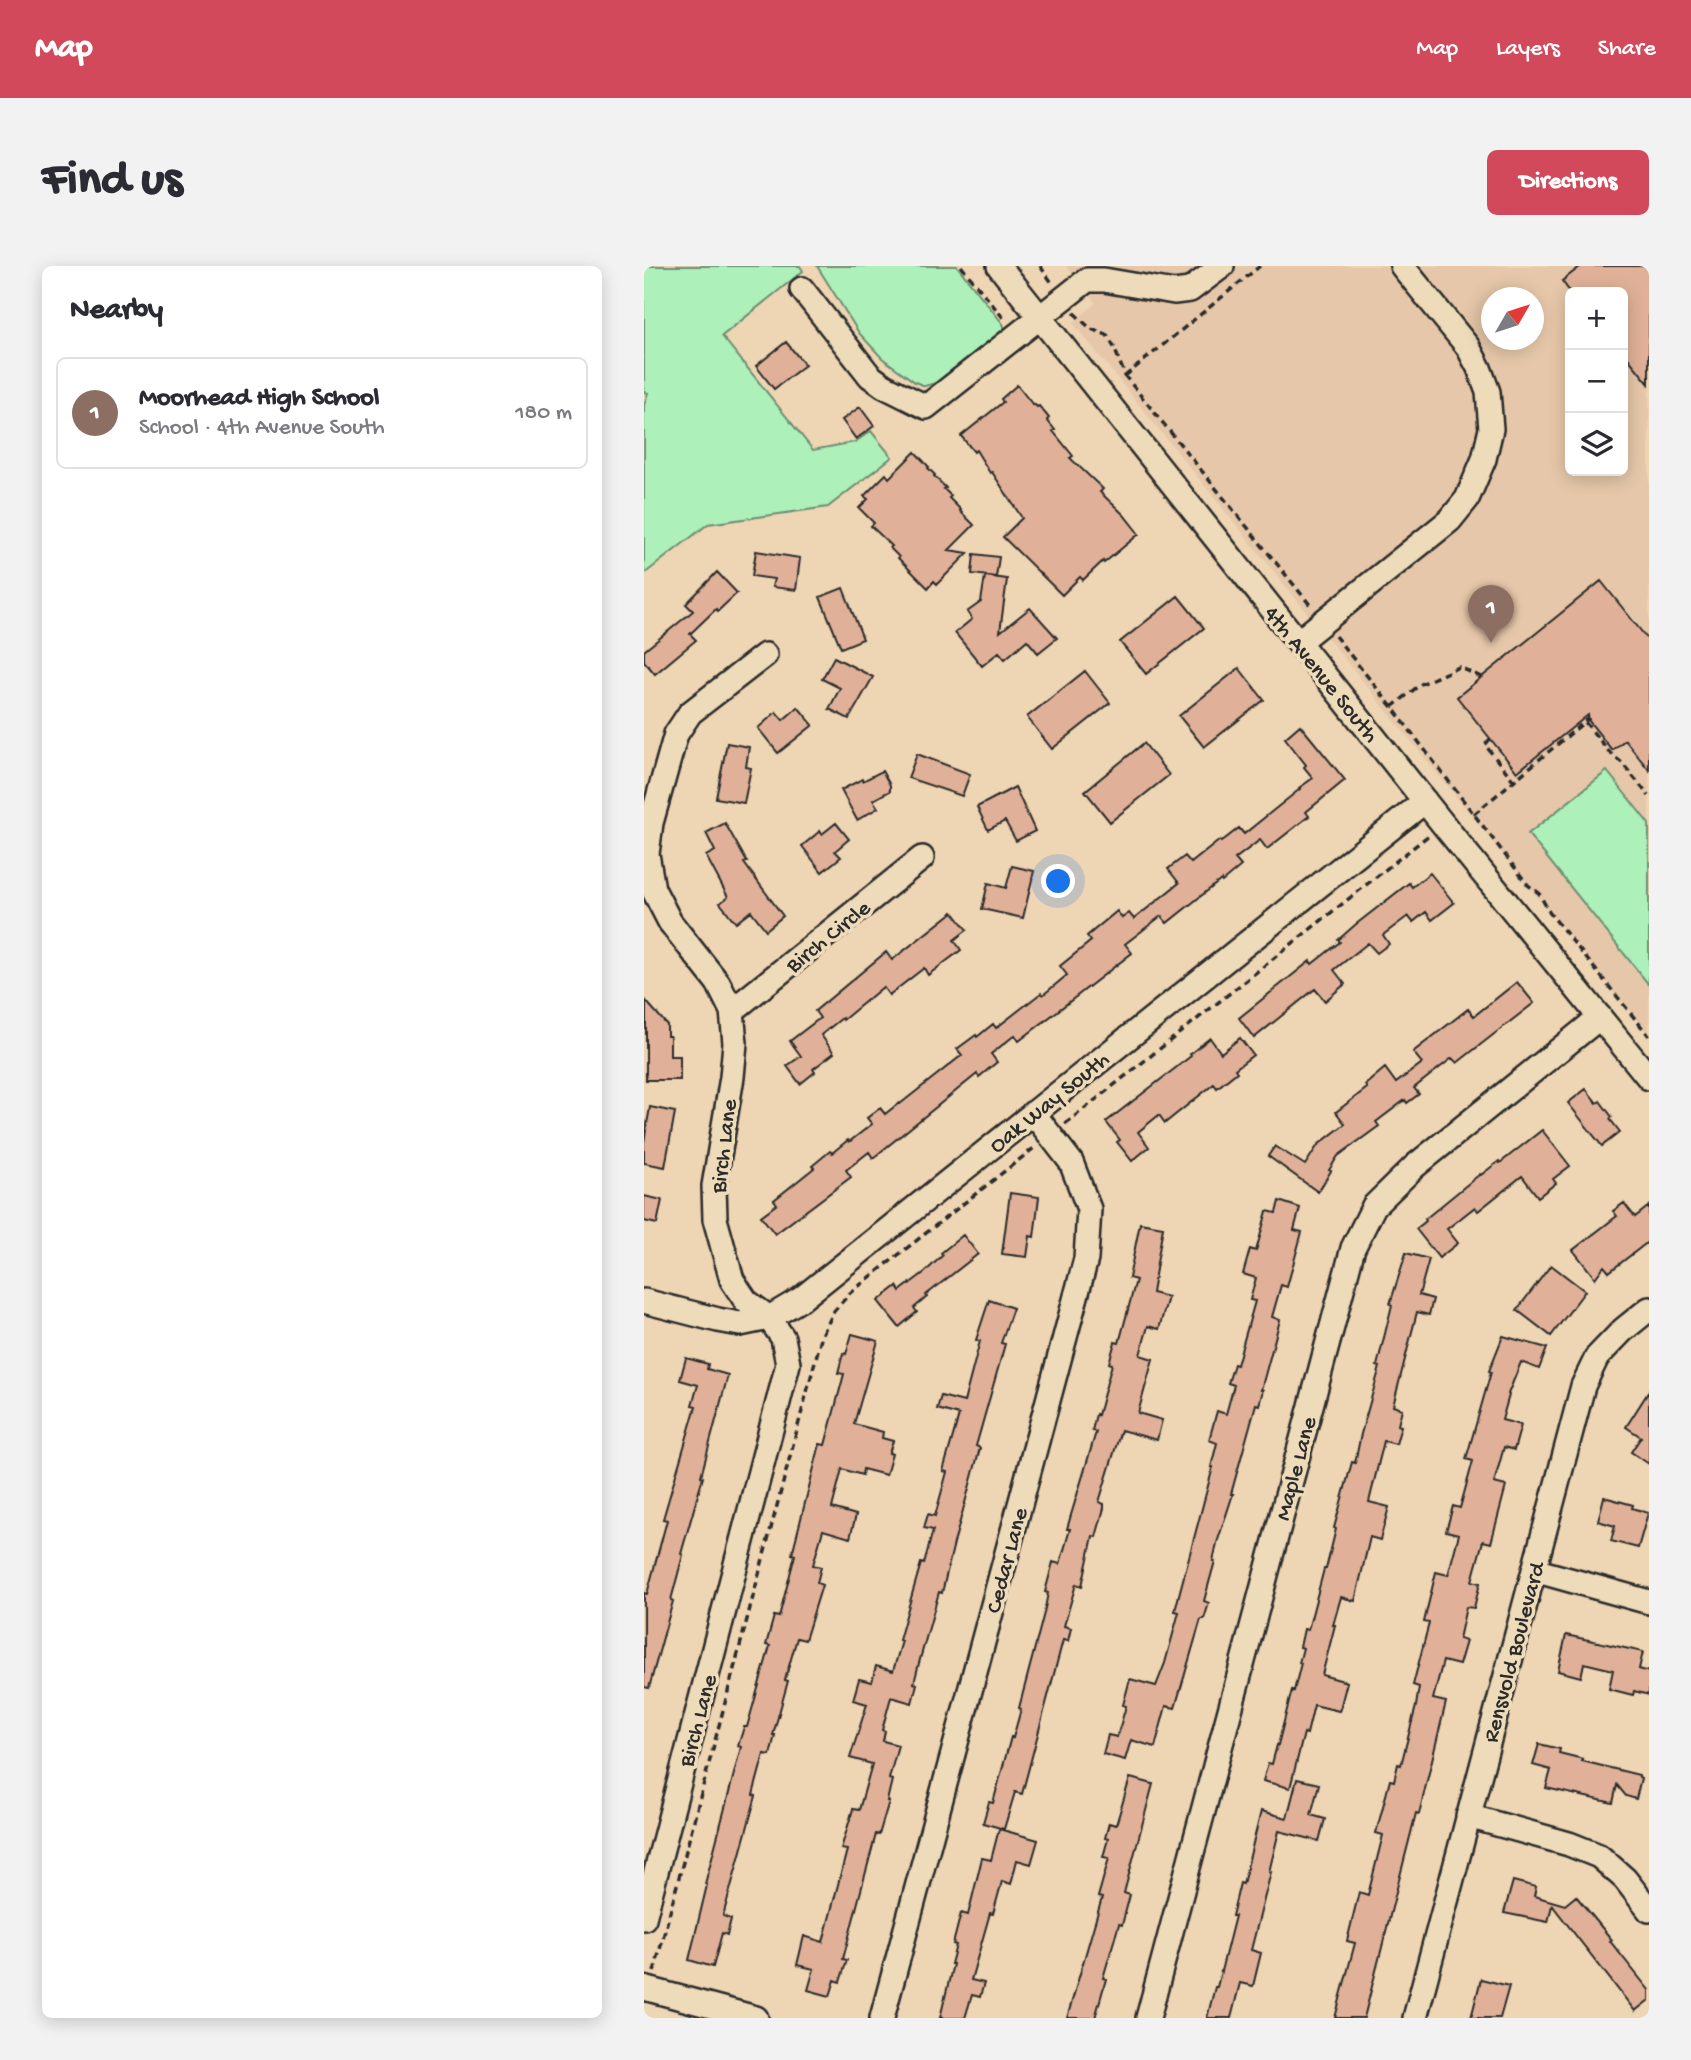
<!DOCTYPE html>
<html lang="en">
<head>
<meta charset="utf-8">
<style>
  :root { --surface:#fff; --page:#f2f2f3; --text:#2b2b33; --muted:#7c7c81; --line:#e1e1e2; --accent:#d1495b }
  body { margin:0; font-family:"Gochi Hand",sans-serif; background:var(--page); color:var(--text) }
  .controls { position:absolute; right:21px; top:21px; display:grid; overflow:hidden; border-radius:10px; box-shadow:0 4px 18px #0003 }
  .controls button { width:63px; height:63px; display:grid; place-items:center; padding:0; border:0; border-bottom:2px solid var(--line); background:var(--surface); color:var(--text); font:35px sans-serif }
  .compass { position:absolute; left:837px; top:21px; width:63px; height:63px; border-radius:50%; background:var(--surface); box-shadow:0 4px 18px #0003; rotate:51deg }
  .you { position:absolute; left:415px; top:616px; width:24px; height:24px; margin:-18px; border:5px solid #fff; border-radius:50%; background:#1a73e8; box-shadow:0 0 0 10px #1a73e833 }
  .badge { display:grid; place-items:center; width:46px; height:46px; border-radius:50%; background:var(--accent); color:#fff; font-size:23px; font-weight:700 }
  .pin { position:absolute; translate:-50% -58px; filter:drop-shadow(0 2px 4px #0008) }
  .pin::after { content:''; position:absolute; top:37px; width:24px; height:21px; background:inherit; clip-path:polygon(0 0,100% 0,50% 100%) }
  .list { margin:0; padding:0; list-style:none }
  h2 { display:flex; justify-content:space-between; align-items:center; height:91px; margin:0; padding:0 28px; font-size:30px }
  h2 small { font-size:23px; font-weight:400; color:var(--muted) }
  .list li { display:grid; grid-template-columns:46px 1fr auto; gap:21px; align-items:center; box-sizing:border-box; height:112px; margin:0 14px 14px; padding:0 14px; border:2px solid var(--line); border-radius:10px }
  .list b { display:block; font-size:26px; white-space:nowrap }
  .list p { margin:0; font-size:23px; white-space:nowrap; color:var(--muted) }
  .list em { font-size:23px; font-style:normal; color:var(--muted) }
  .icon { flex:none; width:38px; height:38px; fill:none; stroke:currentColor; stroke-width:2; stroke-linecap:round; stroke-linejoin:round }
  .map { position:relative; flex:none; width:1005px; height:1752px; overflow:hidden; border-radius:10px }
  header { display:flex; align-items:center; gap:42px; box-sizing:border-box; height:98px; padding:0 35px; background:var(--accent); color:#fff }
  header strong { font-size:33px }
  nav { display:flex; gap:38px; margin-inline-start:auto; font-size:24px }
  .intro { display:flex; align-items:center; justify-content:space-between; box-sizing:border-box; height:168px; padding:0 42px }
  h1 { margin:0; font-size:49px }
  .button { padding:18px 32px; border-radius:10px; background:var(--accent); color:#fff; font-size:24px; font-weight:700 }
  main { display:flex; gap:42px; padding:0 42px }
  aside { flex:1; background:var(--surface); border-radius:10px; box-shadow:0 4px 18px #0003 }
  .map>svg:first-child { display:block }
</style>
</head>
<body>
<header>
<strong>Map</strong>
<nav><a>Map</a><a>Layers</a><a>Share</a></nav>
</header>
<div class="intro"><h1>Find us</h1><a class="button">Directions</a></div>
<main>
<aside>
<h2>Nearby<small></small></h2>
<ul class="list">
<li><span class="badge" style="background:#8d6e63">1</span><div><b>Moorhead High School</b><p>School · 4th Avenue South</p></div><em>180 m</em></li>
</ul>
</aside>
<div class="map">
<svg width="1005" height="1752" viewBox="0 0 1005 1752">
  <rect width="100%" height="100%" fill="#eed5b4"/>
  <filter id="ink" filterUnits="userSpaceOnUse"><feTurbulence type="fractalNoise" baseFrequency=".0143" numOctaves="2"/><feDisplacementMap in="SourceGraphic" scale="14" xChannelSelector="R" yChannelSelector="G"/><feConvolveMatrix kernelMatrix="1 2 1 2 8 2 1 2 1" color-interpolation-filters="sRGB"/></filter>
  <g filter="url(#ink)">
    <path fill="#e6c7a9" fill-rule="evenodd" d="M422 0H1005V769L429 57 452 37ZM926 26H979V205H926ZM848 32H890V74H848Z"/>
    <path fill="#adf0ba" stroke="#6c8e72" stroke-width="2" d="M0 0H156L159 5 78 70 169 184 211 176 227 165 248 191 184 241 64 258 0 308V139L4 127 0 126Z
      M173 0H313L359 58 361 63 295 116 281 120 271 116 238 92 215 67Z
      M963 505 1005 558V719L884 568Z"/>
    <path fill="#e0b198" stroke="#2b2b2b" stroke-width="2" d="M937 0H1005V118L979 86V26H926L918 15Z
      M142 76 161 99 130 123 112 100Z
      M373 119 389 139 390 138 393 141 395 140 405 152 403 154 411 164 409 165 429 190 426 192 459 223 456 226 480 249 495 268 460 297 459 295 439 314 436 311 418 329 359 271 378 252 348 206 346 207 332 184 330 186 317 170 359 136 357 133Z
      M216 141 230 160 212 173 198 154Z
      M271 186 285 201 284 202 291 209 290 210 302 222 300 223 307 230 305 232 317 244 316 245 330 259 305 284 324 287 293 318 290 315 284 322 254 292 255 291 246 282 248 280 227 260 230 257 215 242 224 233 220 230 242 208 245 212Z
      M112 285 156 292 152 324 128 321 130 313 108 310Z
      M330 288 355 291 352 311 328 308Z
      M73 306 93 327 74 345 72 343 46 368 52 374 11 408 0 395V385L49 345 42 338Z
      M341 310 363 313 356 366 386 342 413 372 394 387 383 374 361 393 355 386 338 400 311 367 328 353 323 346 337 336Z
      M957 315 1005 375V504L981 474 968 484 945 455 944 449 873 506 813 431Z
      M199 322 219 373 197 382 176 331Z
      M534 330 560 362 502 408 476 376Z
      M190 391 229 411 205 453 185 443 196 422 178 413Z
      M595 402 620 434 560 481 535 450Z
      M441 405 466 437 408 483 383 451Z
      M154 441 169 459 134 487 114 462 132 446 139 454Z
      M656 459 701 514 662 546 665 550 623 583 616 574 591 593 597 600 578 616 577 614 523 657 517 650 481 678 488 687 375 775 371 769 347 788 353 796 335 811 333 808 229 892 225 886 202 904 207 911 131 968 117 950 133 938 130 934 170 902 168 900 186 885 188 887 204 874 205 876 228 858 223 852 236 842 241 848 255 837 256 838 318 789 313 783 332 769 333 771 349 758 352 762 397 727 399 729 423 709 416 700 447 675 443 670 473 645 478 652 485 647 490 653 535 617 524 603 541 590 547 597 576 574 577 576 595 562 600 568 656 523 655 522 669 512 660 501 662 499 641 472Z
      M83 477 105 481 102 501 107 502 100 537 72 532Z
      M500 477 525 509 466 556 441 525Z
      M273 488 326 508 318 530 264 512Z
      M238 505 246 519V525L229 534 234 542 213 554 197 524 218 513 219 515Z
      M371 521 391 565 372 575 361 555 344 564 333 541Z
      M81 557 103 596 100 597 139 650 122 664 107 645 92 657 76 637 84 631 62 590 71 585 62 567Z
      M192 557 205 573 191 585 197 591 178 606 158 580 176 565 178 568Z
      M368 600 390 605 379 652 338 643 344 617 362 622Z
      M786 607 810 637 788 654 782 646 769 656 764 650 739 669 745 678 733 687 724 677 690 704 701 718 681 735 671 723 610 772 595 752 666 695 668 698 696 676 694 674 711 659 765 617 768 621Z
      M309 646 323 664 310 674 317 684 284 709 280 702 245 729 239 721 199 754 198 752 177 769 190 787 169 803 171 806 156 818 143 800 157 790 146 775 176 752 171 745 242 686 248 694Z
      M873 716 890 737 813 797 808 792 770 822 775 828 763 837 761 834 732 856 735 860 694 890 685 904 687 905 674 926 624 890 631 880 661 899 674 879 701 858 692 846 723 822 721 819 741 802 752 817 778 797 769 786 824 743 830 750Z
      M2 735 23 759V770H26V790H36V814H2Z
      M566 772 577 787 596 772 609 789 591 803 593 806 573 822 570 818 521 857 515 849 494 866 505 881 488 895 473 876 476 874 462 856 547 790 546 788Z
      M942 823 953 837 956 835 968 851 966 853 976 866 958 880 924 837Z
      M6 841 31 846 21 901 0 897V876Z
      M898 864 926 900 909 913 912 917 894 931 878 910 834 945 831 941 803 963 814 977 795 992 772 963 782 955 781 953 836 908 837 909 855 895 856 897Z
      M366 927 395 931 390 971 386 970 383 991 358 988Z
      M0 930 18 934 13 958 0 955Z
      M635 935 656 942 650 964 658 966 643 1021 637 1019 628 1051 636 1054 617 1124H619L615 1139 612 1138 587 1228H589L573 1277 569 1295H571L560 1335 565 1337 560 1353H557L531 1442 522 1440 511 1481 487 1474 481 1494 459 1488 464 1469 473 1471 482 1440 479 1439 486 1413 512 1420 521 1397 535 1346 531 1345 536 1325 569 1201H567L573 1177 565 1174 573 1145 582 1148 590 1119 584 1117 590 1098 593 1099 611 1035 606 1034 612 1012 599 1008 606 983 612 985 623 945 632 947Z
      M980 937 991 951 1005 940V975L965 1006 960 1000 951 1012 929 984 973 950 969 945Z
      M496 957 519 961 508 1027 524 1031 515 1063 504 1060 496 1089 509 1093 494 1147 518 1154 513 1174 477 1164 455 1236 460 1238V1242L452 1271 449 1270 438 1320 432 1318 420 1360 427 1362 424 1375 419 1374 378 1528 371 1526 360 1563 339 1557 345 1536 349 1537 367 1471 369 1472 377 1443 375 1442 400 1347 404 1327 401 1326 409 1296 416 1298 426 1263H423L427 1249 452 1166 448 1165 452 1148 454 1149 468 1098 465 1097 471 1076 475 1077 492 1014 485 1012Z
      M319 969 334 988 282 1029 283 1031 270 1042 273 1046 255 1061 234 1035 253 1020 256 1025 281 1006 299 989 297 987Z
      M762 987 785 993 775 1029 789 1033 785 1049 773 1046 749 1140 758 1143 754 1159 757 1160 752 1178 740 1175 725 1236 745 1241 736 1274 726 1271 711 1335 697 1331 689 1359H691L678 1409 703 1416 696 1443 695 1445 670 1439 663 1468 660 1467 646 1522 619 1515 624 1497 628 1498 633 1479H634L648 1424 650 1425 657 1397H655L659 1382 656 1381 660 1363 664 1364 680 1303H682L692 1263 690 1262 708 1196 711 1197 717 1168 736 1101 733 1100 748 1039 746 1038Z
      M907 999 941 1025 907 1070 873 1044Z
      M345 1034 369 1042 357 1077 361 1078 332 1180 336 1182 310 1277 298 1327 295 1326 275 1397 270 1417 273 1418 268 1437 247 1431 238 1464 241 1465 239 1475 254 1479 245 1513 248 1514 243 1535H245L235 1569 232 1568 216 1628 199 1693 203 1694 196 1716 191 1714 186 1730 164 1724 170 1703 153 1699 160 1670 179 1676 203 1584 197 1583 209 1543 215 1544 228 1498 206 1492 223 1438 209 1434 215 1413 228 1416 232 1400 249 1405 258 1375 255 1374 277 1297 280 1298 289 1264 280 1262 284 1248 291 1250 303 1206 299 1205 315 1149 293 1143 297 1130 320 1136 336 1075 332 1074Z
      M208 1068 234 1075 210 1158 239 1166 238 1172 249 1175 245 1187 248 1188 242 1209 219 1203 218 1209 198 1203 188 1242 212 1249 206 1272 179 1264 169 1299 177 1301 173 1317 178 1319 161 1374 153 1372 141 1414 144 1415 129 1469H131L126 1489 120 1488 109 1529 112 1530 79 1650 87 1653 83 1669 78 1667 69 1701 45 1694 63 1619 61 1618 97 1481 94 1480 100 1461H103L126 1380 122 1379 130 1350 135 1351 151 1289 148 1288 176 1178 181 1179 200 1108 194 1107 199 1087 202 1088Z
      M859 1070 903 1082 895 1103 877 1096 864 1128 865 1129 858 1154 877 1159 870 1184 860 1181 850 1217 862 1220 847 1277 839 1275 828 1315 836 1317 830 1342 822 1341 815 1373 822 1375 815 1399 799 1395 789 1433 802 1436 775 1548 772 1547 720 1752H691L711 1677 703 1675 715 1626 724 1629 739 1569 732 1567 746 1514 750 1515 754 1498 757 1499 772 1440 775 1421 769 1419 785 1357 780 1356 792 1306 804 1309 815 1268 802 1265 809 1240 816 1242 829 1195 822 1193 847 1106 845 1105Z
      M42 1092 64 1098 63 1103 84 1109 57 1210 59 1211 37 1288 39 1289 27 1334 29 1335 5 1422 0 1421V1327L3 1328 23 1254 19 1253 52 1140 48 1139 54 1119 36 1114Z
      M1005 1125V1198L987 1186 997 1171 982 1161Z
      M960 1231 989 1239 988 1242 1004 1247 994 1282 967 1275 971 1260 954 1255Z
      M922 1369 999 1386 995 1403 1005 1406V1429L990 1425 989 1429 965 1423 969 1404 940 1397 937 1411 914 1405Z
      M895 1478 916 1483 915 1487 939 1493 938 1495 995 1509V1511L997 1512 992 1533 982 1530 973 1519 969 1537 902 1522 907 1504 889 1499Z
      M486 1512 509 1518 480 1627 486 1629 478 1659 475 1658 469 1678 459 1712 462 1713 451 1752H423L458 1632 454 1631 465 1592 459 1591 464 1573 461 1572 465 1557 472 1559Z
      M653 1513 675 1518 667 1549 681 1553 675 1575 635 1565 625 1606H627L607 1684 617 1687 609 1720 596 1717 587 1752H563L571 1721H573L591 1650H588L596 1617 599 1618 617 1545 643 1552Z
      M355 1563 394 1574 387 1598 373 1594 367 1618 358 1615 349 1648 346 1647 327 1714 340 1717 336 1731 328 1729 321 1752H296L309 1698H307L312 1679 309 1678 317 1647 324 1649 338 1592 347 1594Z
      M869 1615 892 1621 890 1630 921 1639 932 1630 968 1674 966 1675 1005 1724V1734L991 1745 908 1639 904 1656 860 1647Z
      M837 1713 865 1720 856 1752H827Z"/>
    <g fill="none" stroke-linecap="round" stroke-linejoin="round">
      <defs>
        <path id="minor" d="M355 0 799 558 1005 812
          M158 23 226 110 240 120 282 141 443 14H460L530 26 546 24 578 0
          M654 376 806 254 823 233 840 193 847 163 844 126 835 102 824 81 758 0
          M88 745 278 592
          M0 1035 74 1054 96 1058 125 1052 157 1033 781 535
          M890 1304 1005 1336
          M824 1550 925 1578 955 1590 981 1613 1005 1644
          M0 1652 144 1098 139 1072 125 1052 102 1035 88 1014 71 953 70 920 88 811 91 777 88 745 74 717 26 656 9 623 3 588 7 557 32 468 46 447 121 389
          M0 1722 112 1752
          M238 1752 442 993 445 943 427 896 389 847
          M504 1752 709 982 730 940 771 900 956 751
          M771 1752 939 1120 953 1091 979 1064 1005 1043"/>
      </defs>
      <use href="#minor" stroke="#2b2b2b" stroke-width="28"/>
      <path stroke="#2b2b2b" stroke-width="3.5" stroke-dasharray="7 5" stroke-linecap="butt" d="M317 0 361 54
        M396 0 409 18
        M430 47 447 63 463 69 470 81 481 110 667 340
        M481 110 616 0
        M691 370 748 441 884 619 895 627 905 646 1005 770
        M748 441 777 418 815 401 837 411
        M941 456 966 487 978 497 1005 530
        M846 473 841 479 870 515
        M830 548 945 452
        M421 858 785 569
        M10 1706 178 1069 190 1045 206 1027 390 882"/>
      <use href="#minor" stroke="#eedbb9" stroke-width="23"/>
    </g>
  </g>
  <g text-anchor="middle" stroke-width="7" stroke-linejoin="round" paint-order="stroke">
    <g font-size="23" fill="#2b2b2b" stroke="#eedbb9">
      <text transform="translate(679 407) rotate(51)" y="8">4th Avenue South</text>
      <text transform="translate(183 669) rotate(-39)" y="8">Birch Circle</text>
      <text transform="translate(404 835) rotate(-39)" y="8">Oak Way South</text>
      <text transform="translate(78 880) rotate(-83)" y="8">Birch Lane</text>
      <text transform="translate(650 1202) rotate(-75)" y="8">Maple Lane</text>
      <text transform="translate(361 1294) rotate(-75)" y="8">Cedar Lane</text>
      <text transform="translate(868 1386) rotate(-75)" y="8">Rensvold Boulevard</text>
      <text transform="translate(52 1454) rotate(-75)" y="8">Birch Lane</text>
    </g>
  </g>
</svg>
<div class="controls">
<button>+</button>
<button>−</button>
<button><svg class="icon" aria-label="layers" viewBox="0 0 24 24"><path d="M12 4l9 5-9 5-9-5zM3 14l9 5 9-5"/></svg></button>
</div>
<svg class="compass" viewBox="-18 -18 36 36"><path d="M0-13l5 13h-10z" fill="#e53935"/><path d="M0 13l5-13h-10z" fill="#7c7c81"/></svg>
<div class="you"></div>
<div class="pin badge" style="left:847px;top:377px;background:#8d6e63">1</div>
</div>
</main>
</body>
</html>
